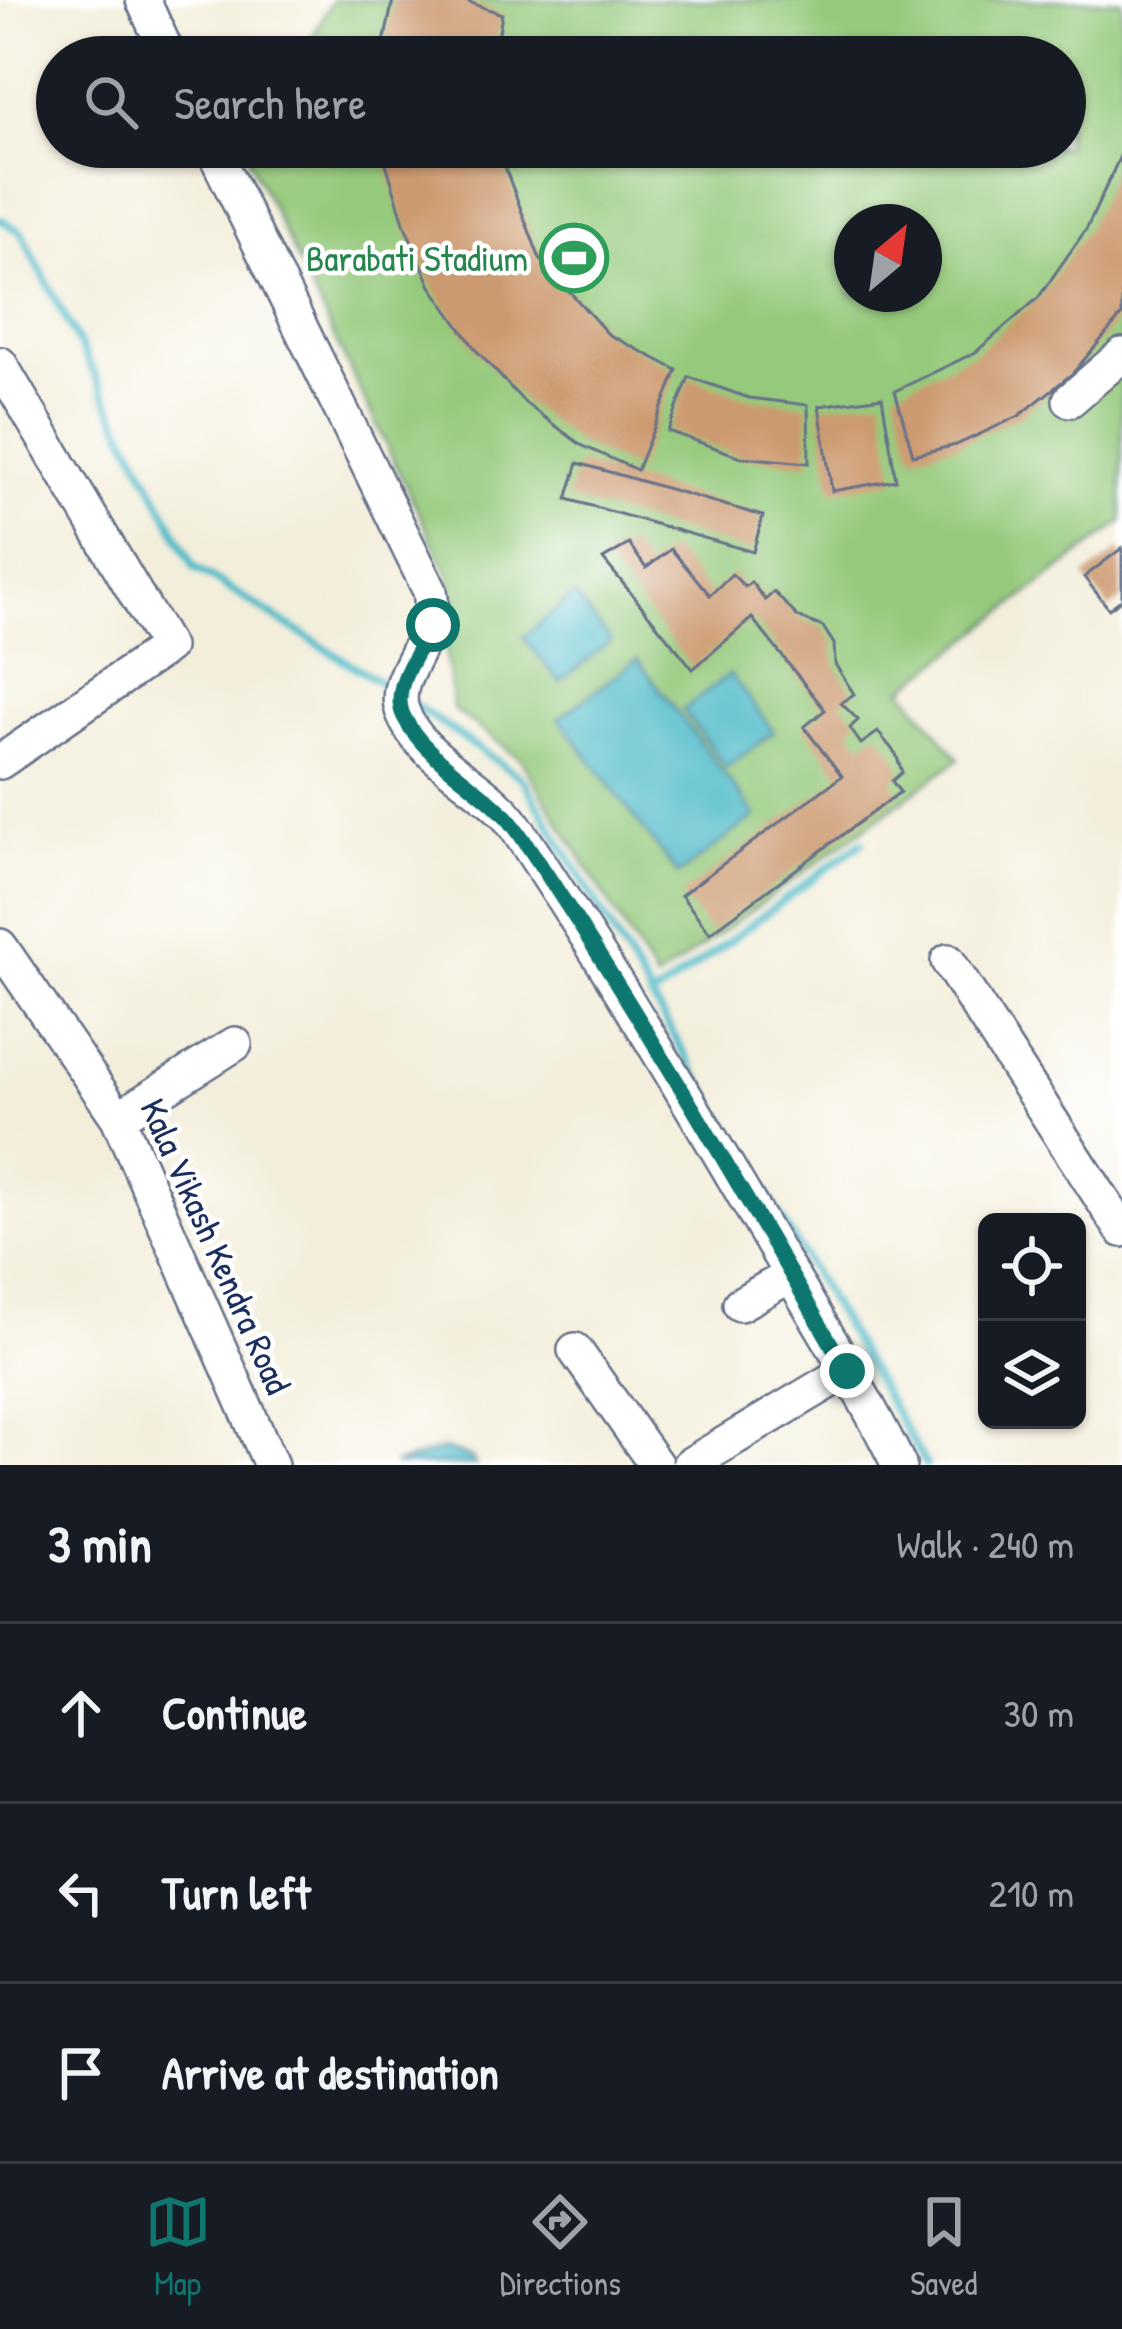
<!DOCTYPE html>
<html lang="en">
<head>
<meta charset="utf-8">
<style>
  :root { --surface:#171b24; --page:#242831; --text:#f1f3f6; --muted:#9ea1a6; --line:#363941; --accent:#0f766e }
  body { margin:0; font-family:"Patrick Hand",sans-serif; background:var(--page); color:var(--text) }
  .controls { position:absolute; right:36px; bottom:36px; display:grid; overflow:hidden; border-radius:18px; box-shadow:0 3px 9px #0004 }
  .controls button { width:108px; height:108px; display:grid; place-items:center; padding:0; border:0; border-bottom:3px solid var(--line); background:var(--surface); color:var(--text); font:60px sans-serif }
  .compass { position:absolute; left:834px; top:204px; width:108px; height:108px; border-radius:50%; background:var(--surface); box-shadow:0 3px 9px #0004; rotate:29deg }
  .stop { position:absolute; width:36px; height:36px; margin:-27px; border:9px solid #0f766e; border-radius:50%; background:#fff }
  .stop.end { background:#0f766e; border-color:#fff; box-shadow:0 3px 12px #0008 }
  .list { margin:0; padding:0; list-style:none }
  h2 { display:flex; justify-content:space-between; align-items:center; height:156px; margin:0; padding:0 48px; font-size:51px }
  h2 small { font-size:39px; font-weight:400; color:var(--muted) }
  .list li { display:grid; grid-template-columns:78px 1fr auto; gap:36px; align-items:center; box-sizing:border-box; height:180px; padding:0 48px; border-top:3px solid var(--line) }
  .list b { display:block; font-size:45px; white-space:nowrap }
  .list em { font-size:39px; font-style:normal; color:var(--muted) }
  .icon { flex:none; width:66px; height:66px; fill:none; stroke:currentColor; stroke-width:2; stroke-linecap:round; stroke-linejoin:round }
  .map { position:relative; flex:none; width:1122px; height:1465px; overflow:hidden }
  .search { position:absolute; background:var(--surface); box-shadow:0 3px 9px #0004; left:36px; right:36px; top:36px; height:132px; display:flex; align-items:center; gap:30px; box-sizing:border-box; padding:0 42px; border-radius:66px; color:var(--muted); font-size:45px }
  .sheet { height:696px; background:var(--surface) }
  nav { display:flex; justify-content:space-around; align-items:center; box-sizing:border-box; height:168px; border-top:3px solid var(--line); background:var(--surface); font-size:33px; color:var(--muted) }
  nav a { display:grid; justify-items:center; gap:6px }
  nav .on { color:var(--accent) }
  .map>svg:first-child { display:block }
</style>
</head>
<body>
<div class="map">
<svg width="1122" height="1465" viewBox="0 0 1122 1465">
  <rect width="100%" height="100%" fill="#fff"/>
  <filter id="ink" filterUnits="userSpaceOnUse"><feTurbulence type="fractalNoise" baseFrequency=".00833" numOctaves="2"/><feDisplacementMap in="SourceGraphic" scale="24" xChannelSelector="R" yChannelSelector="G"/><feConvolveMatrix kernelMatrix="1 2 1 2 8 2 1 2 1" color-interpolation-filters="sRGB"/></filter>
  <filter id="wash" filterUnits="userSpaceOnUse"><feTurbulence type="fractalNoise" baseFrequency=".004" numOctaves="4" result="noise"/><feDisplacementMap in="SourceGraphic" scale="48" xChannelSelector="R" yChannelSelector="G"/><feGaussianBlur stdDeviation="2.7" result="paint"/><feColorMatrix in="noise" values="0 0 0 0 0 0 0 0 0 0 0 0 0 0 0 0 0 1.4 0 .05"/><feComposite in="paint" operator="in"/></filter>
  <g filter="url(#wash)">
    <rect width="100%" height="100%" fill="#f3eeda"/>
    <path fill="#95c97b" stroke="#587c6c" stroke-width="3" fill-rule="evenodd" d="M332 0H1122V522L903 689 959 759 656 980 521 759 453 709 445 648 451 580 248 158 254 147H1065V57H302ZM852 222H924V294H852Z"/>
    <path fill="#4fbbc9" stroke="#357594" stroke-width="3" d="M574 595 611 641 560 682 523 637Z
      M637 659 756 816 678 875 559 718Z
      M730 674 774 732 726 768 683 710Z
      M443 1449 472 1458 475 1465H393Z"/>
    <g fill="none" stroke-linecap="round" stroke-linejoin="round">
      <path stroke="#4fbbc9" stroke-width="8" d="M0 219 21 232 194 567 391 689
        M413 704 523 779 926 1465
        M651 999 862 842"/>
    </g>
    <g id="blocks">
      <path fill="#cc9a6f" d="M393 0H463L502 14 495 57H381Z
        M381 147H497L540 259 608 334 677 370 637 470 581 445 525 403 476 350 431 286 405 226Z
        M1122 152V315L1072 374 1019 416 956 445 913 455 895 391 976 352 1038 298 1087 228Z
        M689 377 749 398 808 405 809 463 741 457 668 431Z
        M882 397 896 480 832 491 819 406Z
        M578 463 763 516 753 552 567 499Z
        M629 544 646 568 671 549 710 595 732 574 745 587 751 582 765 600 774 592 798 617 823 627 834 644 835 664 854 694 841 703 858 720 850 728 861 744 878 732 896 754 902 772 892 781 900 792 710 933 681 895 842 776 804 727 825 710 752 618 693 669 603 559Z
        M1122 548V599L1109 609 1084 577Z"/>
    </g>
  </g>
  <g filter="url(#ink)">
    <use href="#blocks" fill-opacity="0" stroke="#677289" stroke-width="3"/>
    <g fill="none" stroke-linecap="round" stroke-linejoin="round">
      <defs>
        <path id="minor" d="M143 0 169 57
          M212 147 430 591C440 641 390 674 402 710 418 760 486 784 515 826 605 960 687 1097 768 1236 812 1312 860 1386 899 1465
          M0 364 167 647 0 762
          M1070 400 1122 355
          M0 946 118 1118 271 1465
          M948 961 1122 1230
          M118 1118 235 1044
          M740 1304 791 1275
          M575 1350 656 1465
          M689 1465 847 1371"/>
      </defs>
      <use href="#minor" stroke="#677289" stroke-width="38"/>
      <use href="#minor" stroke="#fff" stroke-width="33"/>
    </g>
  </g>
  <g fill="none" stroke-linecap="round" stroke-linejoin="round" filter="url(#ink)">
    <path stroke="#0f766e" stroke-width="15" d="M433 625C420 650 389 688 404 717 428 765 489 788 519 833 637 1007 741 1189 847 1371"/>
  </g>
  <defs>
    <symbol id="stadium-ring" viewBox="-11 -11 22 22"><circle r="9.5" fill="#fff" stroke="#2e9e5b" stroke-width="1.5"/><path d="M0-5a6.5 5 0 1 0 0 10a6.5 5 0 1 0 0-10ZM-3.5-1.8h7v3.6h-7Z" fill="#2e9e5b"/></symbol>
  </defs>
  <g fill-rule="evenodd">
    <use href="#stadium-ring" x="536" y="220" width="76" height="76"/>
  </g>
  <g text-anchor="middle" stroke-width="9" stroke-linejoin="round" paint-order="stroke">
    <g font-size="36" fill="#27864d" stroke="#fff" text-anchor="end">
      <text x="528" y="271">Barabati Stadium</text>
    </g>
    <g font-size="36" fill="#1b2f5e" stroke="#fff">
      <text transform="translate(216 1246) rotate(66)" y="13">Kala Vikash Kendra Road</text>
    </g>
  </g>
</svg>
<div class="controls">
<button><svg class="icon" aria-label="locate" viewBox="0 0 24 24"><circle cx="12" cy="12" r="6"/><path d="M12 2v4M12 18v4M2 12h4M18 12h4"/></svg></button>
<button><svg class="icon" aria-label="layers" viewBox="0 0 24 24"><path d="M12 4l9 5-9 5-9-5zM3 14l9 5 9-5"/></svg></button>
</div>
<svg class="compass" viewBox="-18 -18 36 36"><path d="M0-13l5 13h-10z" fill="#e53935"/><path d="M0 13l5-13h-10z" fill="#9ea1a6"/></svg>
<div class="stop" style="left:433px;top:625px"></div>
<div class="stop end" style="left:847px;top:1371px"></div>
<div class="search"><svg class="icon" aria-label="search" viewBox="0 0 24 24"><circle cx="10" cy="10" r="6"/><path d="M15 15l6 6"/></svg>Search here</div>
</div>
<section class="sheet">
<h2>3 min<small>Walk · 240 m</small></h2>
<ul class="list">
<li><svg class="icon" aria-label="ahead" viewBox="0 0 24 24"><path d="M12 20V5M6 11l6-6 6 6"/></svg><div><b>Continue</b></div><em>30 m</em></li>
<li><svg class="icon" aria-label="left" viewBox="0 0 24 24"><path d="M17 20v-9H6M10 6l-5 5 5 5"/></svg><div><b>Turn left</b></div><em>210 m</em></li>
<li><svg class="icon" aria-label="arrive" viewBox="0 0 24 24"><path d="M6 21V4h12l-3 4 3 4H6"/></svg><div><b>Arrive at destination</b></div></li>
</ul>
</section>
<nav>
<a class="on"><svg class="icon" aria-label="map" viewBox="0 0 24 24"><path d="M3 6l6-2 6 2 6-2v14l-6 2-6-2-6 2zM9 4v14M15 6v14"/></svg>Map</a>
<a><svg class="icon" aria-label="directions" viewBox="0 0 24 24"><path d="M12 3l9 9-9 9-9-9zM9 14v-3h6M13 9l2 2-2 2"/></svg>Directions</a>
<a><svg class="icon" aria-label="saved" viewBox="0 0 24 24"><path d="M7 4h10v16l-5-4-5 4z"/></svg>Saved</a>
</nav>
</body>
</html>
